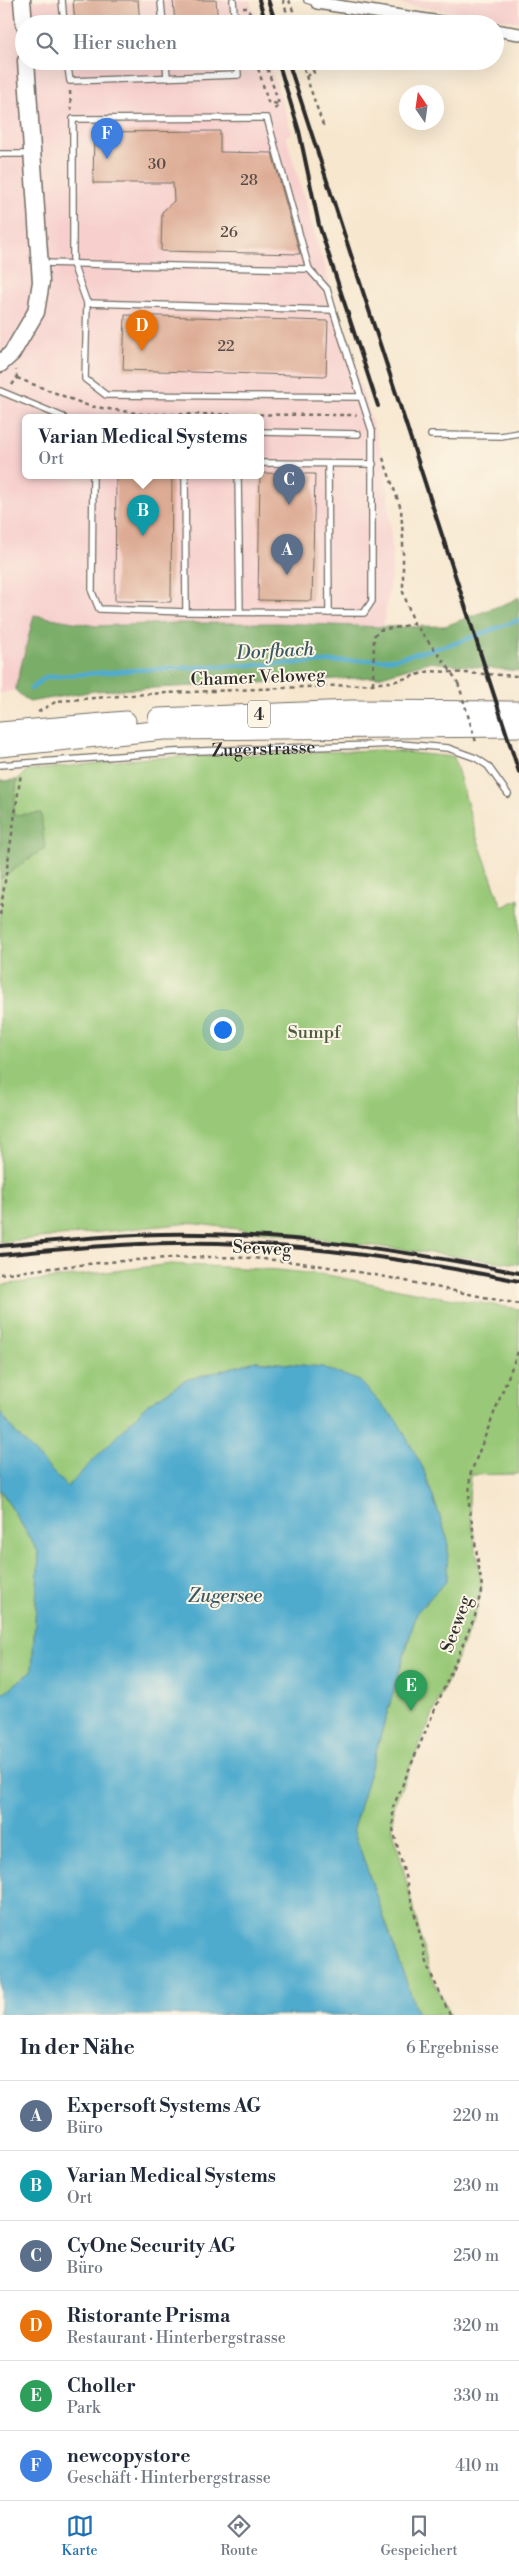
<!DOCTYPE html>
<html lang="de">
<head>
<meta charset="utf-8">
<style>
  :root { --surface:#fff; --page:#f6f6f7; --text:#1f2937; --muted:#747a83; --line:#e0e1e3; --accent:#1f6fb2 }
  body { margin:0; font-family:"Libre Bodoni",serif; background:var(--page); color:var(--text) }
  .compass { position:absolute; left:399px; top:85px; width:45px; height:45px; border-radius:50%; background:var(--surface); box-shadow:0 5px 20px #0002; rotate:347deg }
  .you { position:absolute; left:222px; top:1029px; width:18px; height:18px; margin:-12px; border:4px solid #fff; border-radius:50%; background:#1a73e8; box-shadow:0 0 0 8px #1a73e833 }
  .badge { display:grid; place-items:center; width:32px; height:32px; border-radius:50%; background:var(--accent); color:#fff; font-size:16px; font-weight:700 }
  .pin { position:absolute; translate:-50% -41px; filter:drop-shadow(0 1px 2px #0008) }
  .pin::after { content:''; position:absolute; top:26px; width:18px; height:15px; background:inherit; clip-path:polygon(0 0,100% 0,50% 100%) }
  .popup { position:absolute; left:22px; top:414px; width:242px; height:65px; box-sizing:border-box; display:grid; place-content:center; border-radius:8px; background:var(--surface); filter:drop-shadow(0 1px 4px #0005); font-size:16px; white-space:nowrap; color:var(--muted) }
  .popup b { font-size:19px; color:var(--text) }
  .popup::after { content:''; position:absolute; left:50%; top:100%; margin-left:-10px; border:10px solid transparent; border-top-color:var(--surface) }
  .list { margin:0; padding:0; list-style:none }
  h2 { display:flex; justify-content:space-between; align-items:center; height:65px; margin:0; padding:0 20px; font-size:21px }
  h2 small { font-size:16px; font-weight:400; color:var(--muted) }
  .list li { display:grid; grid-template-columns:32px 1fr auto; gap:15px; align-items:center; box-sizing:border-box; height:70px; padding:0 20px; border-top:1px solid var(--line) }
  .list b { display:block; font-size:19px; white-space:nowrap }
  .list p { margin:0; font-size:16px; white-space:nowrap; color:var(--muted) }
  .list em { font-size:16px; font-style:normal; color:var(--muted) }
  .icon { flex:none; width:28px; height:28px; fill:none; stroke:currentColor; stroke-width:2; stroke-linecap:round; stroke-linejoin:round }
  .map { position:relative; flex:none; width:519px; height:2015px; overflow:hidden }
  .search { position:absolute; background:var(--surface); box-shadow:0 5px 20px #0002; left:15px; right:15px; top:15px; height:55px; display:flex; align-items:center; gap:12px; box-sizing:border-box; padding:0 18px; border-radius:28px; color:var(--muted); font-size:19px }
  .sheet { height:485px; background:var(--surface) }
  nav { display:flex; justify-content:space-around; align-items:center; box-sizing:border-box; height:70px; border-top:1px solid var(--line); background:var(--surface); font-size:14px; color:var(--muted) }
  nav a { display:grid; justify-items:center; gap:2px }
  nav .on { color:var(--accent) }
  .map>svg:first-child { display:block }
</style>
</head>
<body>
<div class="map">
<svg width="519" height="2015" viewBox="0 0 519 2015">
  <rect width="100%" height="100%" fill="#fcf5e5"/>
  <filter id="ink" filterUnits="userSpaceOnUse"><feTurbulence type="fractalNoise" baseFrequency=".02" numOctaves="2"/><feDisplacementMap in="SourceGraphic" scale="10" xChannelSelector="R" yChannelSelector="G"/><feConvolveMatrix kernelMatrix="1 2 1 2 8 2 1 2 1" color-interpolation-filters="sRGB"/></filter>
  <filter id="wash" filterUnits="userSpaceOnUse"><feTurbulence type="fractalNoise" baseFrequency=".0096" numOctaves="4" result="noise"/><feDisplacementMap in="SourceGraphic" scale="20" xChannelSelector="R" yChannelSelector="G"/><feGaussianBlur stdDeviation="1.12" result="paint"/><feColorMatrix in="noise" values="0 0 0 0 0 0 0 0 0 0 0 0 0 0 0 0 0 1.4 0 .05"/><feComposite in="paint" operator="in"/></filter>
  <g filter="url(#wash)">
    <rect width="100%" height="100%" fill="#f7e7cf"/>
    <path fill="#f7d0ce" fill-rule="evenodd" d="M0 0H250L257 24H24V61H269L292 133 286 136 312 225 386 467 393 565 383 627 279 623 96 626 34 615 15 690 0 694ZM26 417H260V475H26Z
      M373 0H519V22Z"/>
    <path fill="#99c978" stroke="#627a52" d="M381 750 454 757 476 835 502 907 519 899V1264L190 1223 0 1242V879L45 848 13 815 17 780 26 771 146 758Z
      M171 1264 278 1270 328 1275 435 1296 519 1309V1474L470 1475 469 1504 482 1587 475 1616 393 1807V1829L429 1970 450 2015H418L353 1829 417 1612 447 1580 448 1541 423 1468 322 1367 256 1361 186 1380 148 1404 67 1488 15 1432 0 1412V1285Z
      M0 1489 39 1553 32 1671 0 1696Z"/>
    <path fill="#7aad68" stroke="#526c4a" d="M519 597V671L428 662 378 677 95 691 29 702 15 690 34 615 96 626 177 623H279L383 627 445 626 512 601Z
      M17 780 13 815 41 813 45 848 0 879V781Z"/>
    <path fill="#50abce" stroke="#3e6b7c" d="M256 1361 322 1367 360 1381 398 1422 423 1468 448 1541 447 1580 417 1612 353 1829 418 2015H0V1696L32 1671 39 1553 0 1489V1412L15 1432 67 1487 148 1404 186 1380Z"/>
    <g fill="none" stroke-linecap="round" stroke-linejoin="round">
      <path stroke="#50abce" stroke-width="4.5" d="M31 689 46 677 137 670 394 659 456 643 519 620"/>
    </g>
    <g id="blocks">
      <path fill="#ddab94" d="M73 0H138L140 24H75Z
        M173 0H216L218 24H175Z
        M220 131V152L272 153 300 254 161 251 162 212 174 201 173 183H93L94 132Z
        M125 315 328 321 326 376 123 370Z
        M260 473 315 474 312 601 258 600Z
        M116 475H172L171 602 115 601Z"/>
    </g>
  </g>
  <g filter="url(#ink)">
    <use href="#blocks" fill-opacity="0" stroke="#726d64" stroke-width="1"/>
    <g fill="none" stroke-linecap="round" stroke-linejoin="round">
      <defs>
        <g id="lane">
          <path d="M62 0 64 24"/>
          <path d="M233 0 235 24"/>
          <path d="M307 0 317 3"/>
          <path d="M161 2 163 24"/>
          <path d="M67 61 70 81 238 75 237 61"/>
          <path d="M166 61 167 78"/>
          <path d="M0 154H30"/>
          <path d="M42 263 309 269"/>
          <path d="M87 303 73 264V119L267 118 309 269 327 289 333 310"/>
          <path d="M0 391 63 417"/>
          <path d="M260 432 358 434"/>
          <path d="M431 435 501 436 519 433"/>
          <path d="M260 463 373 464"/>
          <path d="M328 464 329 613"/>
          <path d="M93 475 92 592 99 609 186 612 364 613 372 601V431L333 310 87 303 85 379 106 395 359 397"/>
          <path d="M185 475 186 612"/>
          <path d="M238 475 240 612"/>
          <path id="s1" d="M0 765 172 752 400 744 448 748 476 758 488 766 508 794"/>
        </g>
        <path id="street" d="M317 3 453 24
          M495 30 519 34"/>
        <path id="secondary" d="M22 0 24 24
          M0 364 12 353 36 312 41 282 26 61"/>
        <path id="primary" d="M158 718 351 710 519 711
          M0 732 126 721
          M0 747 164 730 519 727"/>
      </defs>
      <use href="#lane" stroke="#726d64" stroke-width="8"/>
      <use href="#street" stroke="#726d64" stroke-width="14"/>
      <use href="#secondary" stroke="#726d64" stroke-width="19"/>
      <use href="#primary" stroke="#726d64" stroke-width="21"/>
      <path stroke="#726d64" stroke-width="2.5" stroke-dasharray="4 4" stroke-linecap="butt" d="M283 0 290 24
        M289 0 298 24
        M243 8H248L253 24
        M256 61 268 102 279 104
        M265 61 279 104 273 111
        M302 61 306 76 314 73 310 61
        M306 76 323 125 319 126
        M70 91 71 110
        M17 378 89 406 142 414 357 415
        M12 385 17 378 16 370
        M383 458 401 509 403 538V592L414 623 448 667
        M458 683 462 695
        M373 684 374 636 379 630 400 627 414 623
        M38 712 57 701 145 694 373 684 396 681 430 671 519 676
        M0 915 21 773
        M0 1274C82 1264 168 1254 250 1258 340 1264 430 1287 519 1304
        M450 2015 429 1970 393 1829V1807L475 1616 482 1587 469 1504 470 1475 519 1349"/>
      <use href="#lane" stroke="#fff" stroke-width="5.5"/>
      <use href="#street" stroke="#fff" stroke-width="11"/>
      <use href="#secondary" stroke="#fff" stroke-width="16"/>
      <use href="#primary" stroke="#fff" stroke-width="19"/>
      <path stroke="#2b2b2b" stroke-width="4" d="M259 0 266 24
        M268 0 276 24
        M278 61 299 131 319 225 378 406
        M288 61 519 772
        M0 1246C54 1241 108 1235 162 1234 282 1232 402 1250 519 1273
        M0 1255C81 1247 161 1240 242 1244 334 1248 428 1263 519 1281"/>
      <path stroke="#726d64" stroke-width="2.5" stroke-dasharray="4 4" stroke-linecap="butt" d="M448 667 458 683
        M463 699 476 742"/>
    </g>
  </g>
  <g text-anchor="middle" stroke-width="4" stroke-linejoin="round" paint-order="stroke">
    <g font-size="15" fill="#584b45">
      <text x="157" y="169">30</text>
      <text x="249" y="185">28</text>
      <text x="229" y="237">26</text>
      <text x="226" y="351">22</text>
    </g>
    <rect fill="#fcf5e5" stroke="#6a6863" stroke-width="1" x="248" y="700.5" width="22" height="27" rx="4"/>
    <g font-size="16" font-weight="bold" fill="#2b2b2b">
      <text x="259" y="720">4</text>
    </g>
    <g font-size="18" fill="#2b2b2b" stroke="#fcf5e5">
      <text transform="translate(258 677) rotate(-2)" y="6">Chamer Veloweg</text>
      <text dy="6" stroke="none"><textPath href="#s1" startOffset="264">Zugerstrasse</textPath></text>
      <text transform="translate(262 1248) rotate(3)" y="6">Seeweg</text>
      <text transform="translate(456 1624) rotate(-70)" y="6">Seeweg</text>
    </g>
    <g font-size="18" fill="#4c5a42" stroke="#fcf5e5">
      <text x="314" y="1038">Sumpf</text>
    </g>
    <g font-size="19" font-style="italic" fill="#385864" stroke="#fcf5e5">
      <text transform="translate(275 650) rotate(-3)" y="7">Dorfbach</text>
      <text x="225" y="1602">Zugersee</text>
    </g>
  </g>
</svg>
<svg class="compass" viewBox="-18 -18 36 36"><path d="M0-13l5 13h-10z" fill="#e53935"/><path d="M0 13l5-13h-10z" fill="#747a83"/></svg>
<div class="you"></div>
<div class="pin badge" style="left:287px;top:575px;background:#5c6f8a">A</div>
<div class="pin badge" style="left:143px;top:536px;background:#0f9aa8">B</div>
<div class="popup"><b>Varian Medical Systems</b>Ort</div>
<div class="pin badge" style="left:289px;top:505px;background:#5c6f8a">C</div>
<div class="pin badge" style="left:142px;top:351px;background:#e8710a">D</div>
<div class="pin badge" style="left:411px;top:1711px;background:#2e9e5b">E</div>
<div class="pin badge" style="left:107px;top:159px;background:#3f7fe0">F</div>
<div class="search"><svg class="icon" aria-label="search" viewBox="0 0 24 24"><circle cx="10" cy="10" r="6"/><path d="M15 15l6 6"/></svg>Hier suchen</div>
</div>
<section class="sheet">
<h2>In der Nähe<small>6 Ergebnisse</small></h2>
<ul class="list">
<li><span class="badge" style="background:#5c6f8a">A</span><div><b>Expersoft Systems AG</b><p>Büro</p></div><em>220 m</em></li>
<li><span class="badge" style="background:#0f9aa8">B</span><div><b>Varian Medical Systems</b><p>Ort</p></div><em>230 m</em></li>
<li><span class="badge" style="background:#5c6f8a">C</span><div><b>CyOne Security AG</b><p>Büro</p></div><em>250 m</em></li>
<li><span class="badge" style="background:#e8710a">D</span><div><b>Ristorante Prisma</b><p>Restaurant · Hinterbergstrasse</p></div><em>320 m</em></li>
<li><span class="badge" style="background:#2e9e5b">E</span><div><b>Choller</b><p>Park</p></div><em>330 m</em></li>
<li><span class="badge" style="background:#3f7fe0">F</span><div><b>newcopystore</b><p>Geschäft · Hinterbergstrasse</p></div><em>410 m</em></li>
</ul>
</section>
<nav>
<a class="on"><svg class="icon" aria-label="map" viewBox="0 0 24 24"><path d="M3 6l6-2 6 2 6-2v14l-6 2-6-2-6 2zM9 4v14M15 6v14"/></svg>Karte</a>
<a><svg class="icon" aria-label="directions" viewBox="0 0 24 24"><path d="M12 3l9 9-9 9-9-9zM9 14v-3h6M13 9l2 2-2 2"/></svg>Route</a>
<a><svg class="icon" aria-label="saved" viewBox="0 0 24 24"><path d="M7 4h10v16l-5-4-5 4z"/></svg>Gespeichert</a>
</nav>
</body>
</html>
